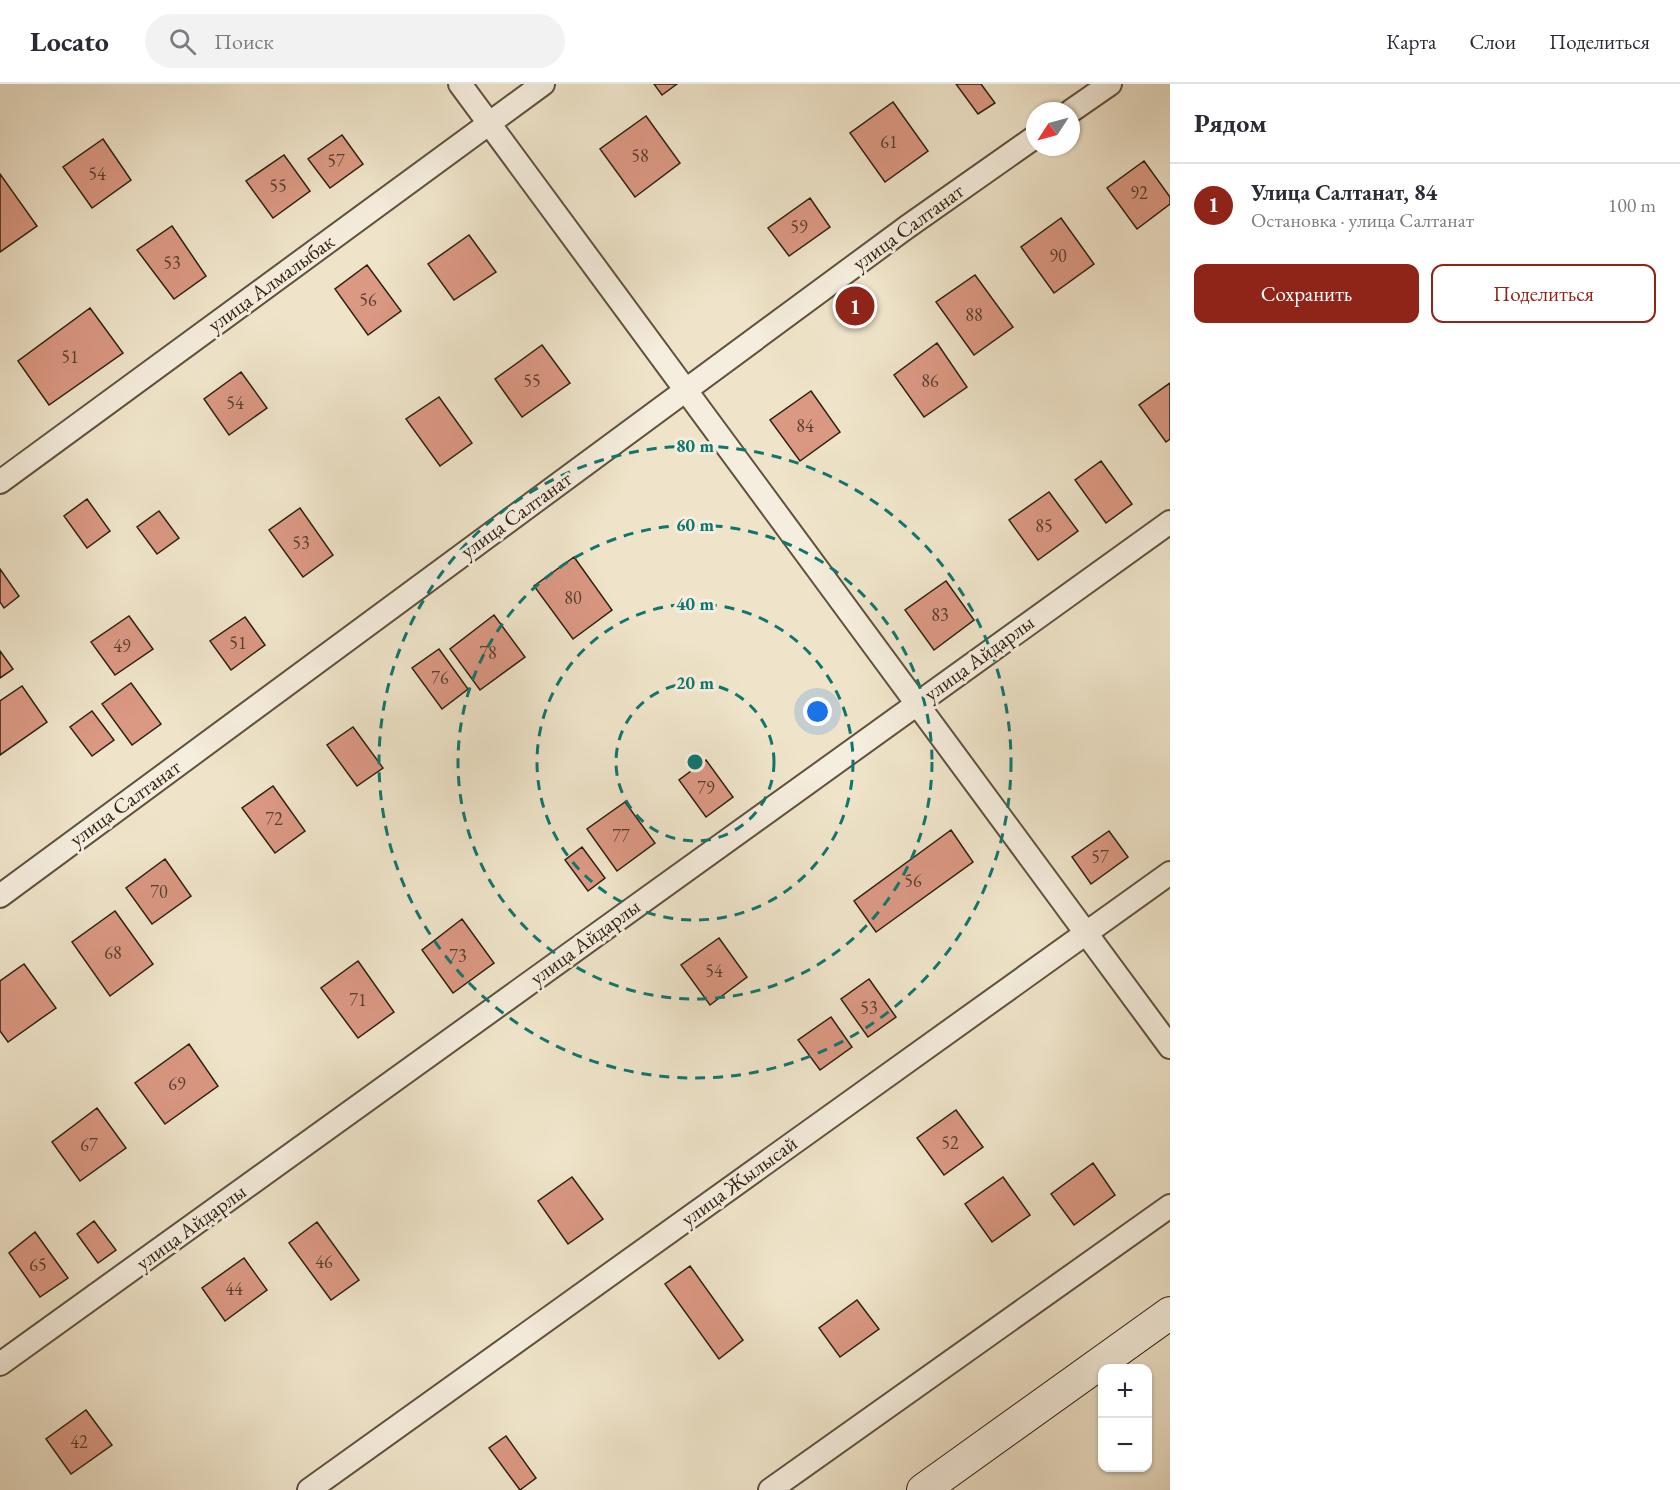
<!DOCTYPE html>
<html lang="ru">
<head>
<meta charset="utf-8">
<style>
  :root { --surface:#fff; --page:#f2f2f3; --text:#2b2b33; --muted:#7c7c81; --line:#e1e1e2; --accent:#8f2418 }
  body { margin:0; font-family:"EB Garamond",serif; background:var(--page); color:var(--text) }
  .controls { position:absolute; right:18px; bottom:18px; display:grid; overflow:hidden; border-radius:12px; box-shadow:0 2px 4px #0004 }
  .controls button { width:54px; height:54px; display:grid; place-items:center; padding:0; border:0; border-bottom:2px solid var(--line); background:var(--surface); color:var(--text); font:30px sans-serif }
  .compass { position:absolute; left:1026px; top:18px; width:54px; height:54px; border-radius:50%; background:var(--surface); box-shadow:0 2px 4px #0004; rotate:234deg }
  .you { position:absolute; left:818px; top:628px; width:21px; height:21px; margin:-15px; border:4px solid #fff; border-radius:50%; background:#1a73e8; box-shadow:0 0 0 9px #1a73e833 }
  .badge { display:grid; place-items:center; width:39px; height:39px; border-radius:50%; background:var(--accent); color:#fff; font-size:20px; font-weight:700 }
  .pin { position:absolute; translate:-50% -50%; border:3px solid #fff; box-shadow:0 2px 6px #0006 }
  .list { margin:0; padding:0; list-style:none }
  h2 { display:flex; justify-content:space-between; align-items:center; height:78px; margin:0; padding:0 24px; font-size:26px }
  h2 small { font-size:20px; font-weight:400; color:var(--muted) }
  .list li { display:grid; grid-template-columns:39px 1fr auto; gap:18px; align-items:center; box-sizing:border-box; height:84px; padding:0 24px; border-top:2px solid var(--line) }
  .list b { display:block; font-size:22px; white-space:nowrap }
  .list p { margin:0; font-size:20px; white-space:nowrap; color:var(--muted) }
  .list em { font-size:20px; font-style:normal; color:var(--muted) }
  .actions { display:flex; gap:12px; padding:18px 24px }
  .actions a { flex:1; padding:14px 0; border:2px solid var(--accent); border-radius:12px; text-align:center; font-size:21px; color:var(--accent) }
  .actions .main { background:var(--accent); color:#fff }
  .icon { flex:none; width:33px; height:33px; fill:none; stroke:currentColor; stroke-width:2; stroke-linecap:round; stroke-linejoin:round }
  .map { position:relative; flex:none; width:1170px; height:1406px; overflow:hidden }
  header { display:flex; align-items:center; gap:36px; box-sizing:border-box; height:84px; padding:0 30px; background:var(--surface); border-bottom:2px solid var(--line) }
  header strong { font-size:28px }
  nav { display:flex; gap:33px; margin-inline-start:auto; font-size:21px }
  .search { width:420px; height:54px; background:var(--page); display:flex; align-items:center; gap:15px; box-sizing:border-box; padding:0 21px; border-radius:33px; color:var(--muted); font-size:22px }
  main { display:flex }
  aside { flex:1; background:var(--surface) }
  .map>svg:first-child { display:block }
</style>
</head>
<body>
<header>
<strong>Locato</strong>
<div class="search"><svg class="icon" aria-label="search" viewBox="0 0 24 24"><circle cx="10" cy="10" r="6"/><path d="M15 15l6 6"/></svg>Поиск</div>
<nav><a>Карта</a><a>Слои</a><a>Поделиться</a></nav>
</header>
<main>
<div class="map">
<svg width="1170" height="1406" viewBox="0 0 1170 1406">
  <rect width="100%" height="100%" fill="#efe4ca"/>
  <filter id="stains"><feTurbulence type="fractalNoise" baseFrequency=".00333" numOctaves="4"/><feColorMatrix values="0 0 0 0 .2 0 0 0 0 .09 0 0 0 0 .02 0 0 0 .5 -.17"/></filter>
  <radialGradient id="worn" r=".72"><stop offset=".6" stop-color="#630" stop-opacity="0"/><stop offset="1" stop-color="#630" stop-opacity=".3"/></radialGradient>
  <path fill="#db9883" stroke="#2e2110" stroke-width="1.5" d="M654 0H677L662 11Z
    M956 0H981L995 19 978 30Z
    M893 18 928 67 885 98 850 49Z
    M646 32 680 79 635 113 600 65Z
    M342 51 363 80 330 104 308 75Z
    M103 55 131 96 92 124 63 83Z
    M284 71 310 107 273 134 246 97Z
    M1144 77 1170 113V120L1137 145 1107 104Z
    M0 90 37 142 0 168Z
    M810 114 830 143 789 172 768 144Z
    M1061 134 1094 180 1054 209 1021 163Z
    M172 142 206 192 174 215 137 166Z
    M469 151 496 188 454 216 428 180Z
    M367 181 401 227 368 251 335 205Z
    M975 191 1013 243 974 271 936 218Z
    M90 224 123 269 49 321 18 277Z
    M937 259 967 303 924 333 894 291Z
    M542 261 570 299 522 333 495 295Z
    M241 288 267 324 229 351 204 315Z
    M1170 299V355L1166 358 1139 321Z
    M811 307 840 348 800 377 770 336Z
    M439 313 472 359 440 382 406 335Z
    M1101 377 1132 420 1106 439 1075 396Z
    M1049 408 1078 447 1038 476 1009 436Z
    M87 415 110 447 87 464 64 432Z
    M300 424 333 471 303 493 269 446Z
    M159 427 179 454 157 470 137 443Z
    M574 473 612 526 573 555 534 502Z
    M0 485 19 512 4 524 0 518Z
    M946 497 974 536 934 566 905 526Z
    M494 531 525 573 480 606 450 565Z
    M129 532 153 565 115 591 91 558Z
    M245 533 265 561 231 586 210 557Z
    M439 565 468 605 442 625 412 584Z
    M0 567 13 585 0 594Z
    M131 599 161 640 132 661 102 620Z
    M22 602 47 638 0 671V617Z
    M92 627 114 656 92 672 70 643Z
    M353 643 383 684 357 702 327 661Z
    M706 676 733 713 706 733 679 696Z
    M273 702 305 747 275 769 242 724Z
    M625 718 655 759 617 787 587 745Z
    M951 746 973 778 876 848 854 817Z
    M1109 747 1128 773 1091 800 1072 773Z
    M582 763 605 794 588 807 565 776Z
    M165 775 191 812 152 840 126 804Z
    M115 827 153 880 110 912 72 858Z
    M462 835 494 879 453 909 422 866Z
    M719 854 747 893 710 921 681 881Z
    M358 877 394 928 358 954 321 904Z
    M24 880 56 924 8 958 0 947V897Z
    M869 895 896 933 868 953 841 915Z
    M831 933 852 963 820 986 798 956Z
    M189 960 218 1002 165 1040 135 999Z
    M97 1024 126 1064 80 1097 52 1058Z
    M956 1026 983 1063 944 1091 917 1054Z
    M1093 1079 1115 1111 1074 1141 1051 1110Z
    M572 1093 603 1135 568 1160 538 1117Z
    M1003 1093 1030 1131 992 1158 965 1120Z
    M94 1137 116 1166 98 1179 77 1150Z
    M317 1138 359 1196 331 1216 289 1159Z
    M35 1148 68 1194 40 1213 9 1169Z
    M244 1174 267 1206 225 1237 202 1204Z
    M690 1182 743 1256 719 1275 665 1200Z
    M857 1216 879 1245 840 1273 819 1244Z
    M86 1326 112 1361 71 1390 46 1355Z
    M506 1352 536 1394 520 1406 489 1364Z"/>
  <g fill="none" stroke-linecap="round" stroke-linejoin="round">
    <defs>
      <path id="street" d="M460 0 1170 963
        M1071 27 1110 0
        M0 398 543 0
        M0 812 907 143 1035 53
        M0 1280 1170 438
        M309 1406 1170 789
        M770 1406 1170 1122"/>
      <path id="secondary" d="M923 1406 1170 1229"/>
    </defs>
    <use href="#street" stroke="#5e523e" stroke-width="26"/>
    <use href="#secondary" stroke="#2e2110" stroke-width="34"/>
    <use href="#street" stroke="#f5eddd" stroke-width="22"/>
    <use href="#secondary" stroke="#f5eddd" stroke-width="32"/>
  </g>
  <g fill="none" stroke="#0f766e" stroke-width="3" stroke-dasharray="10 8">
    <circle cx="695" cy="678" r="79"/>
    <circle cx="695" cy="678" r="158"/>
    <circle cx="695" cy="678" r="237"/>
    <circle cx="695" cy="678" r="316"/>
  </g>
  <g text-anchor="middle" stroke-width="6" stroke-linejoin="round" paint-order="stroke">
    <g font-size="18" fill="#593f2d">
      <text x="889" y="64">61</text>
      <text x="640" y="78">58</text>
      <text x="336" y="83">57</text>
      <text x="97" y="96">54</text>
      <text x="278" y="108">55</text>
      <text x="1139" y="115">92</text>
      <text x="799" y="149">59</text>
      <text x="1058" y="178">90</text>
      <text x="172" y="185">53</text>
      <text x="368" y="222">56</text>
      <text x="974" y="237">88</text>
      <text x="70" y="279">51</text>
      <text x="532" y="303">55</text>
      <text x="930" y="303">86</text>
      <text x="235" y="325">54</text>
      <text x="805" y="348">84</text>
      <text x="1044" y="448">85</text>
      <text x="301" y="465">53</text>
      <text x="573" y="520">80</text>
      <text x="940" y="537">83</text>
      <text x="238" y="565">51</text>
      <text x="122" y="568">49</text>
      <text x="488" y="575">78</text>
      <text x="440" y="600">76</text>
      <text x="706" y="710">79</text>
      <text x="274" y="741">72</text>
      <text x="621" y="758">77</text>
      <text x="1100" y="779">57</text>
      <text x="913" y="803">56</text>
      <text x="159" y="814">70</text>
      <text x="113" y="875">68</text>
      <text x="458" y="878">73</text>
      <text x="714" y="893">54</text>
      <text x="358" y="922">71</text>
      <text x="869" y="930">53</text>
      <text x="177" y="1006">69</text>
      <text x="950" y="1065">52</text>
      <text x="89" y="1067">67</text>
      <text x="324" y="1184">46</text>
      <text x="38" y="1187">65</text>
      <text x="234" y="1211">44</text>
      <text x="79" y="1364">42</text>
    </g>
    <g font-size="21" fill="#2e2110" stroke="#f5eddd">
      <text transform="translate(908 143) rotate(-36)" y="7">улица Салтанат</text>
      <text transform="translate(271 199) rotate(-36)" y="7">улица Алмалыбак</text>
      <text transform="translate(516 431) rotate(-36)" y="7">улица Салтанат</text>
      <text transform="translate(979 574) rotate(-36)" y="7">улица Айдарлы</text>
      <text transform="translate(125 719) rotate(-36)" y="7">улица Салтанат</text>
      <text transform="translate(585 858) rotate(-36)" y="7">улица Айдарлы</text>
      <text transform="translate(739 1097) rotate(-36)" y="7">улица Жылысай</text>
      <text transform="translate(191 1143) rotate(-36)" y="7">улица Айдарлы</text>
    </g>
  </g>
  <circle cx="695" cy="678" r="9" fill="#0f766e" stroke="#f5eddd" stroke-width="3"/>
  <g font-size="18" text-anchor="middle" font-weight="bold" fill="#0f766e" stroke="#f5eddd" stroke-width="6" stroke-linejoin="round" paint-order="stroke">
    <text x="695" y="368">80 m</text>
    <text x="695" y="447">60 m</text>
    <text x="695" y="526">40 m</text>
    <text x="695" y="605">20 m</text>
  </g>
  <rect width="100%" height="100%" filter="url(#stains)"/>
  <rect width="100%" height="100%" fill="url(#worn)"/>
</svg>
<div class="controls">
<button>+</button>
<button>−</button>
</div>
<svg class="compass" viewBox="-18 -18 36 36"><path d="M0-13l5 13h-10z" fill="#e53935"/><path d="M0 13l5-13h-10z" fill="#7c7c81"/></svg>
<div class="you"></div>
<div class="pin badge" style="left:855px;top:222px">1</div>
</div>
<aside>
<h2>Рядом<small></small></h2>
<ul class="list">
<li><span class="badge">1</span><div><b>Улица Салтанат, 84</b><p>Остановка · улица Салтанат</p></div><em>100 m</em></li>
</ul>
<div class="actions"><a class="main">Сохранить</a><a>Поделиться</a></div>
</aside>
</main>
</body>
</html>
